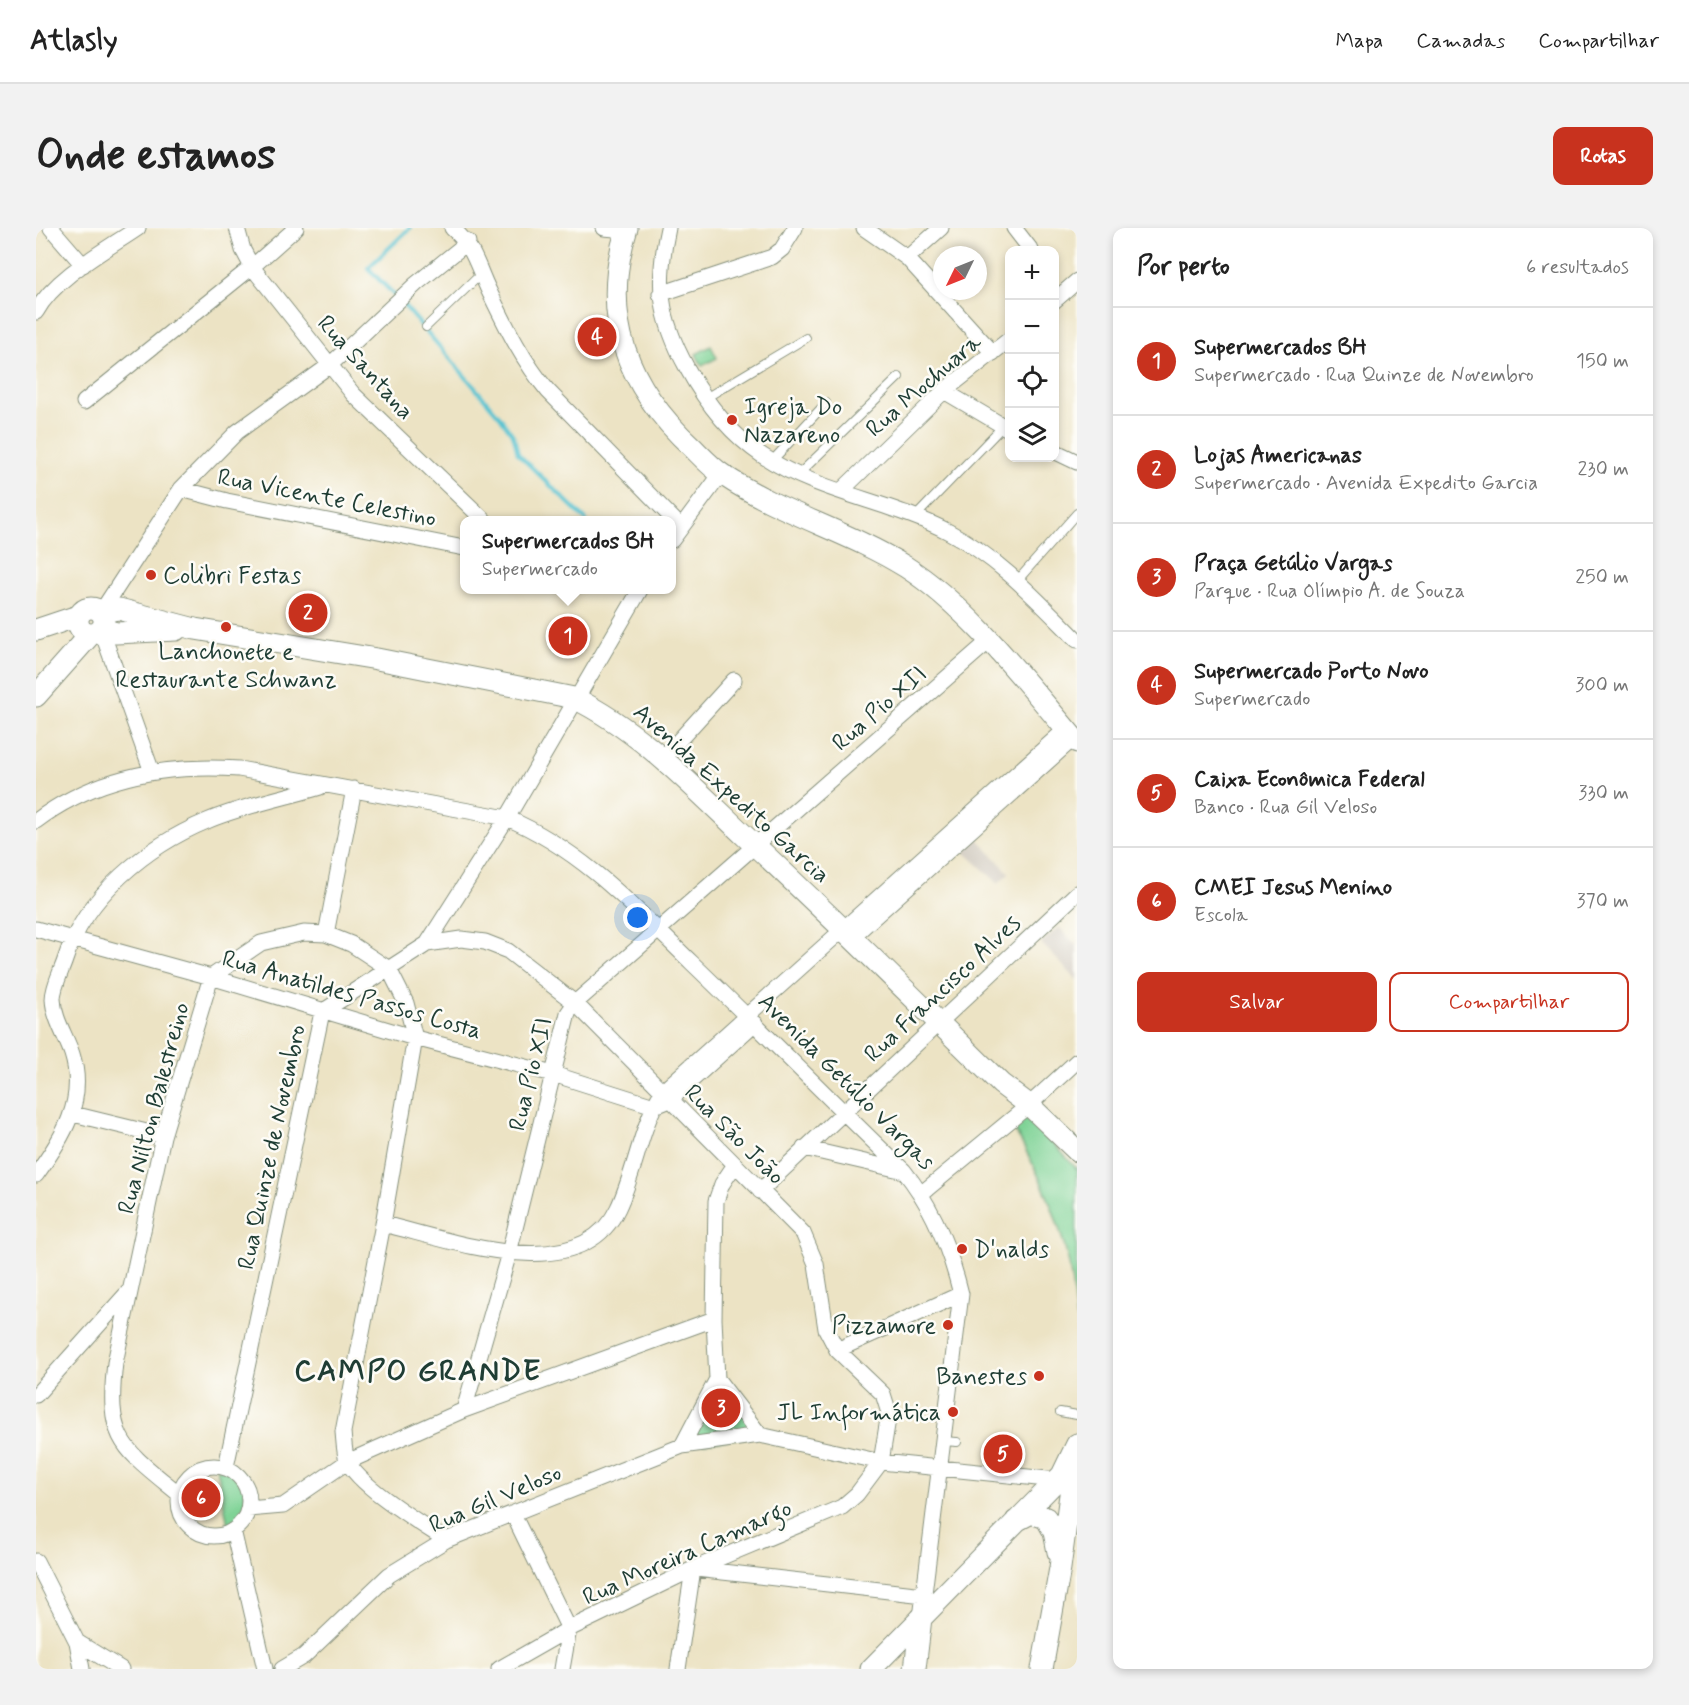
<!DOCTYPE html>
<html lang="pt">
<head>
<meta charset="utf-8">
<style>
  :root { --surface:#fff; --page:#f2f2f2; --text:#222; --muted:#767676; --line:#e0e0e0; --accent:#c8321e }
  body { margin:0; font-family:Mynerve,sans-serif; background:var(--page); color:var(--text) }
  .controls { position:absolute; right:18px; top:18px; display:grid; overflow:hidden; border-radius:12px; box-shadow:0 3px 9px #0003 }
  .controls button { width:54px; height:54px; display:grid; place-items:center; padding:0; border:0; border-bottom:2px solid var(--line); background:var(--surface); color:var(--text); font:30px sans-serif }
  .compass { position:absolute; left:897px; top:18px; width:54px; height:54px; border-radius:50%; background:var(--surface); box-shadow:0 3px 9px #0003; rotate:227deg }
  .you { position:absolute; left:602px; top:690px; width:21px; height:21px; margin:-15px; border:4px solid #fff; border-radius:50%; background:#1a73e8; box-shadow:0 0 0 9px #1a73e833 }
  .badge { display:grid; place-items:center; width:39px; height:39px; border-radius:50%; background:var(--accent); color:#fff; font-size:20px; font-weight:700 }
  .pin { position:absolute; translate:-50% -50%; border:3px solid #fff; box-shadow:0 2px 6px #0006 }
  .popup { position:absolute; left:424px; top:288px; width:216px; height:78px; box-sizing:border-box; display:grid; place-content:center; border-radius:12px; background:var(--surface); filter:drop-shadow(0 2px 4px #0005); font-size:20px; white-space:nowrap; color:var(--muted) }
  .popup b { font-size:22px; color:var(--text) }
  .popup::after { content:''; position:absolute; left:50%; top:100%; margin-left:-12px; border:12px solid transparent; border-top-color:var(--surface) }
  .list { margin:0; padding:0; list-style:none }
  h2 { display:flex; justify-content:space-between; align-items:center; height:78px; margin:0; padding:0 24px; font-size:26px }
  h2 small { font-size:20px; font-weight:400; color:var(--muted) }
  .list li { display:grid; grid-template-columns:39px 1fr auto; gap:18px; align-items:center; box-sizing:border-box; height:108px; padding:0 24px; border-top:2px solid var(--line) }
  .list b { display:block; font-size:22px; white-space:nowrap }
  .list p { margin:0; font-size:20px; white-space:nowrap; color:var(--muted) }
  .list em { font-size:20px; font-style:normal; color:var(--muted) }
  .actions { display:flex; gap:12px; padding:18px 24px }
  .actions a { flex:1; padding:14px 0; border:2px solid var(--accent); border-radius:12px; text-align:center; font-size:21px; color:var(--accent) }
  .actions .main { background:var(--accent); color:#fff }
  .icon { flex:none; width:33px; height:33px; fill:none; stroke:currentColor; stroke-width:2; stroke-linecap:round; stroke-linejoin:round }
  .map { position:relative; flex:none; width:1041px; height:1441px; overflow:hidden; border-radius:12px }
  header { display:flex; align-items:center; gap:36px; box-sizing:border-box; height:84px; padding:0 30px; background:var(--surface); border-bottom:2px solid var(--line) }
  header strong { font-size:28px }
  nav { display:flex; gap:33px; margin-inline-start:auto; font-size:21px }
  .intro { display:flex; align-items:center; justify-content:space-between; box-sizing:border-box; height:144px; padding:0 36px }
  h1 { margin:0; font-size:42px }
  .button { padding:15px 27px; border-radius:12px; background:var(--accent); color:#fff; font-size:21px; font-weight:700 }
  main { display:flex; gap:36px; padding:0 36px }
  aside { flex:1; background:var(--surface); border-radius:12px; box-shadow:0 3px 9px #0003 }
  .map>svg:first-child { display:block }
</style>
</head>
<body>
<header>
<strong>Atlasly</strong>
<nav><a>Mapa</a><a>Camadas</a><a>Compartilhar</a></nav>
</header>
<div class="intro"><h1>Onde estamos</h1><a class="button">Rotas</a></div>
<main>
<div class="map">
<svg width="1041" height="1441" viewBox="0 0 1041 1441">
  <rect width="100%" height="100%" fill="#fdfcf7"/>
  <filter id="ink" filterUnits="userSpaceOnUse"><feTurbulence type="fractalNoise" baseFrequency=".0167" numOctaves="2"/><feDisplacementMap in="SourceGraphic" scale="12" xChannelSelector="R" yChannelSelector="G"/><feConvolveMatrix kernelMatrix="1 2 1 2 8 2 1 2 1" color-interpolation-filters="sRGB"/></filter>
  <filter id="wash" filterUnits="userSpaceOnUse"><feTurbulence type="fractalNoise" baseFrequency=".008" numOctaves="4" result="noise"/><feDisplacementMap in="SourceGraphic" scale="24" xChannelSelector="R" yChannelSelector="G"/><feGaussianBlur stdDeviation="1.35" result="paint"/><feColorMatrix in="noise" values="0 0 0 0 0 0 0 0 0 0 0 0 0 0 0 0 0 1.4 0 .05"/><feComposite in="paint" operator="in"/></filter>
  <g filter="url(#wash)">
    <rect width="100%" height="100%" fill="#ece3c4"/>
    <path fill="#cac3b8" d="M941 610 973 645 962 655 927 623Z
      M1023 699 1041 718V752L1005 715Z"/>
    <path fill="#7fd396" stroke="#4f8865" stroke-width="1.5" d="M675 118 681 130 666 138 660 126Z
      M985 887 1017 915 1041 941 1040 1091C1038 1073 1036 1054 1033 1036 1022 988 1000 938 975 896Z
      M681 1151 724 1207 646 1218Z
      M181 1240C214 1241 220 1287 193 1302Z"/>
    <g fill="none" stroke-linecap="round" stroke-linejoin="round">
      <path stroke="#57c3d1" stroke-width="4" d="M361 70 332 40 374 0
        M366 75 465 190 478 209 482 226 550 292"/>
    </g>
  </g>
  <g filter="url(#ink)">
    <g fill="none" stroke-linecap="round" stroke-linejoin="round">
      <defs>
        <path id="lane" d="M390 99 445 46
          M668 171 770 110
          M736 233 790 175
          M763 246 863 149
          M880 288 966 199
          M981 353 1041 285
          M1024 1184 1041 1187
          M907 1213 921 1214"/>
        <path id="street" d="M15 0 47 37
          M201 0 207 22 216 39 317 166 448 292
          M416 0C439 20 440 36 453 63 470 98 486 132 512 163L644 298
          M568 0 590 2
          M632 0C620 55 623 89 651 140 670 175 694 206 727 228 783 265 854 273 913 304 963 330 1002 373 1041 412
          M828 0 871 30 957 125
          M978 0 995 22
          M871 30 905 0
          M624 66 736 29 746 21 759 0
          M1018 73 1041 53
          M0 84C19 49 70 22 102 0
          M908 163 974 202
          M48 174 216 39 260 0
          M1018 223 1041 234
          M145 261 191 273 428 320
          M805 263 908 163 974 111
          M636 312 685 246
          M65 384 145 261 201 204 294 137 380 56 432 14
          M65 401 116 544
          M626 531 698 452
          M0 593C58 549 130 536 203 541L471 590C546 622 598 679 656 735 727 803 796 874 868 943 897 979 914 1021 925 1066L885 1390
          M0 701 175 749 379 810 517 846 618 878
          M290 706 318 561
          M815 710 1038 510
          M391 716 425 711 449 714 472 723 539 775 767 1005 780 1036 790 1101 801 1122 847 1166 853 1185 845 1234 821 1266 806 1279 657 1341 533 1401 463 1441
          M624 876 634 872 719 795
          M37 886 127 908
          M768 920 868 943
          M698 938 686 956 680 973 678 1091 681 1151 724 1207
          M0 947C26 911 51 873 36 826 30 808 18 791 17 771 17 759 25 744 29 732 49 668 111 618 171 593 206 578 247 570 284 559
          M724 963 1041 665
          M886 965 993 877 1041 833
          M347 996C413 1011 544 1062 582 980 600 942 604 900 626 864L1030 501
          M801 1122 925 1066
          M0 1167 94 1062
          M428 1182 473 1025 532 785 539 775 953 413
          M646 1218 681 1151
          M143 1273a35 35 0 1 1 70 0a35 35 0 1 1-70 0Z
          M190 1239 286 784 391 716 471 590 604 362
          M143 1266C86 1219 70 1213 79 1135L127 908 175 749 225 715 268 705 290 706 315 716 353 741 370 775 379 810 347 996 307 1204C308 1213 308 1224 311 1232 321 1257 387 1297 410 1312
          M212 1281 247 1278 311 1234 428 1182 678 1091
          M477 1286 533 1401 526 1441
          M197 1302 229 1441
          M0 1333 41 1414 46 1441
          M660 1341 888 1367
          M41 1414 85 1441
          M246 1441 268 1428 353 1347 410 1312 646 1218 724 1207 845 1234 1021 1252
          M642 1441 657 1341"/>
        <path id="secondary" d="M591 0C563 89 591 159 657 220 666 229 676 240 687 247 744 285 812 303 870 339 934 380 991 456 1041 514
          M42 393a13 13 0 1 1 26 0a13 13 0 1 1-26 0Z
          M65 384 83 381 159 401 341 431 538 470C605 503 657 559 710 609 797 690 881 773 965 856L993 877 1041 923
          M65 401 80 405 140 402
          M0 402 42 388
          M0 468 55 406
          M980 1293 995 1285 1010 1290 1018 1304 1022 1324
          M835 1441 1026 1247 1041 1216
          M879 1441 885 1390
          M1006 1441 1024 1340 1039 1230"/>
      </defs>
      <use href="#lane" stroke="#86907c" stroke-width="10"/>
      <use href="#street" stroke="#86907c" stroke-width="17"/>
      <use href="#secondary" stroke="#86907c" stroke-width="23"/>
      <use href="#lane" stroke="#fff" stroke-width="8"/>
      <use href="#street" stroke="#fff" stroke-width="15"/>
      <use href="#secondary" stroke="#fff" stroke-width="21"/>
    </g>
  </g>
  <g fill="#c8321e" stroke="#fdfcf7" stroke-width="2">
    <circle cx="696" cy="192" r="6"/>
    <circle cx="115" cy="347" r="6"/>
    <circle cx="190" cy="399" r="6"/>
    <circle cx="926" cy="1021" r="6"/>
    <circle cx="912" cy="1097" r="6"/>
    <circle cx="1003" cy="1148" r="6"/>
    <circle cx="917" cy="1184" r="6"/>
  </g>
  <g text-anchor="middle" stroke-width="5" stroke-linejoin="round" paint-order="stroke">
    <g font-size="24" fill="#1f3d34" stroke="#fdfcf7">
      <text transform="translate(330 139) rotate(48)" y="8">Rua Santana</text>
      <text transform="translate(887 157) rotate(-41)" y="8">Rua Mochuara</text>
      <text transform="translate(291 269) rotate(11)" y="8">Rua Vicente Celestino</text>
      <text transform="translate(843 480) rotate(-41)" y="8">Rua Pio XII</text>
      <text transform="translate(696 565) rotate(42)" y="8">Avenida Expedito Garcia</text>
      <text transform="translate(906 760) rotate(-43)" y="8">Rua Francisco Alves</text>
      <text transform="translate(316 766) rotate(16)" y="8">Rua Anatildes Passos Costa</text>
      <text transform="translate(494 846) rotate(-76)" y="8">Rua Pio XII</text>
      <text transform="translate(811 853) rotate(45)" y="8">Avenida Getúlio Vargas</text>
      <text transform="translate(117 880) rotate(-75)" y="8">Rua Nilton Balestreino</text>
      <text transform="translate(699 906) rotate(45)" y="8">Rua São João</text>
      <text transform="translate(235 919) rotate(-78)" y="8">Rua Quinze de Novembro</text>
      <text transform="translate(459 1270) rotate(-23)" y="8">Rua Gil Veloso</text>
      <text transform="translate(651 1324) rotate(-24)" y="8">Rua Moreira Camargo</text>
    </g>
    <g font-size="24" fill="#1f3d34" stroke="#fdfcf7" text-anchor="start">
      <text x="708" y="186">Igreja Do<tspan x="708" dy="28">Nazareno</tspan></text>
      <text x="127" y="355">Colibri Festas</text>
      <text x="190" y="431" text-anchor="middle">Lanchonete e<tspan x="190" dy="28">Restaurante Schwanz</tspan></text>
      <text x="938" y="1029">D'nalds</text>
      <text x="900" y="1105" text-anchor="end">Pizzamore</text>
      <text x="991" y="1156" text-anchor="end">Banestes</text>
      <text x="905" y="1192" text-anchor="end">JL Informática</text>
    </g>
    <g font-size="30" font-weight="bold" letter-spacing="1.5" fill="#1f3d34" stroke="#fdfcf7">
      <text x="382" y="1152">CAMPO GRANDE</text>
    </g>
  </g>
</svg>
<div class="controls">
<button>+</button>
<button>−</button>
<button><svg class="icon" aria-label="locate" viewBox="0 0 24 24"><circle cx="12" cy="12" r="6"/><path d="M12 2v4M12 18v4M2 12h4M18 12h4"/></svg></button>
<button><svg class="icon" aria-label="layers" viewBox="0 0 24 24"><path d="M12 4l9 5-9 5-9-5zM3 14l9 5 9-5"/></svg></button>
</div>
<svg class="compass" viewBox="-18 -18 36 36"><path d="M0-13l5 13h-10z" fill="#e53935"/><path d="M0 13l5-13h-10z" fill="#767676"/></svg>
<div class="you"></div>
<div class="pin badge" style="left:532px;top:408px">1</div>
<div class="popup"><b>Supermercados BH</b>Supermercado</div>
<div class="pin badge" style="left:272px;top:385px">2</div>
<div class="pin badge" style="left:685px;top:1180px">3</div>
<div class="pin badge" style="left:561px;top:109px">4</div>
<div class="pin badge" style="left:967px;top:1226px">5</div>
<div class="pin badge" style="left:165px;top:1270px">6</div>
</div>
<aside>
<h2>Por perto<small>6 resultados</small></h2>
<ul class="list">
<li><span class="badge">1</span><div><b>Supermercados BH</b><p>Supermercado · Rua Quinze de Novembro</p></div><em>150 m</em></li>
<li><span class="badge">2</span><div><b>Lojas Americanas</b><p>Supermercado · Avenida Expedito Garcia</p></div><em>230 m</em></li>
<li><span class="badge">3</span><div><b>Praça Getúlio Vargas</b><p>Parque · Rua Olímpio A. de Souza</p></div><em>250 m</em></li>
<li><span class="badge">4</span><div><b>Supermercado Porto Novo</b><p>Supermercado</p></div><em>300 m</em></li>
<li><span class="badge">5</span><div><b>Caixa Econômica Federal</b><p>Banco · Rua Gil Veloso</p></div><em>330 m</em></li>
<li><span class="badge">6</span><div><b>CMEI Jesus Menino</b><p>Escola</p></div><em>370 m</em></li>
</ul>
<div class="actions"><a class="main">Salvar</a><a>Compartilhar</a></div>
</aside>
</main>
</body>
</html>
